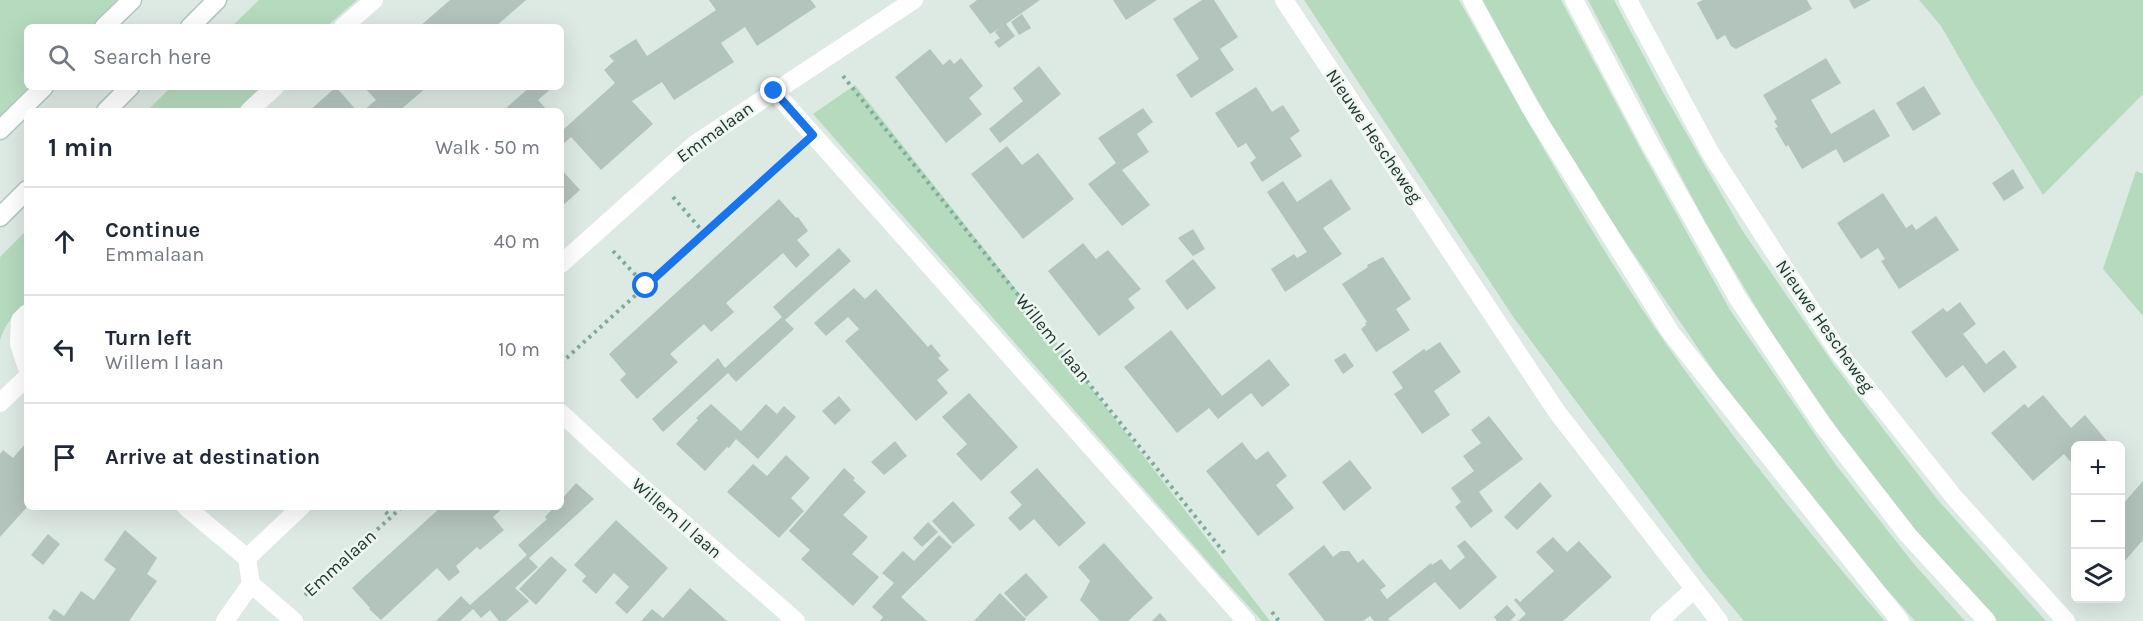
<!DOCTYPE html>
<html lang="en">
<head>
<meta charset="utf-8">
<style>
  :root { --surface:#fff; --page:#f6f6f7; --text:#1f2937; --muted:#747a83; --line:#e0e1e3 }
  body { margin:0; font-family:Karla,sans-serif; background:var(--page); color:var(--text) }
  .controls { position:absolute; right:18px; bottom:18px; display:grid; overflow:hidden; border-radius:9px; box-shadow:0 6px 24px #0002 }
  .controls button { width:54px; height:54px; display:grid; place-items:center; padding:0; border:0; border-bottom:2px solid var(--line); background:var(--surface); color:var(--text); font:30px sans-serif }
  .stop { position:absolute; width:18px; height:18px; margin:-14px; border:4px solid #1a73e8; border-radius:50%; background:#fff }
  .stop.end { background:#1a73e8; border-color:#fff; box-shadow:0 2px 6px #0008 }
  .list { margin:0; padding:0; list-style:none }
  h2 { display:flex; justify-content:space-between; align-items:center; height:78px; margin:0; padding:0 24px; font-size:26px }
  h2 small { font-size:20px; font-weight:400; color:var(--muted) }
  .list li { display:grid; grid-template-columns:39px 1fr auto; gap:18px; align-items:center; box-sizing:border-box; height:108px; padding:0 24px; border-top:2px solid var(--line) }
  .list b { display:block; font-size:22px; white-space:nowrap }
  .list p { margin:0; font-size:20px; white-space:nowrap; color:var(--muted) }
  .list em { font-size:20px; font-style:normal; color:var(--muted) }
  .icon { flex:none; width:33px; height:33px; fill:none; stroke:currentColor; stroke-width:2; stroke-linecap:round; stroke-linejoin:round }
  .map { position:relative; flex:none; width:2143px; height:621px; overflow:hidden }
  .search { position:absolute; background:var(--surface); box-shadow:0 6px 24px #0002; left:24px; top:24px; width:540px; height:66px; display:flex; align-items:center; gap:15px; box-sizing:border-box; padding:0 21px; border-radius:9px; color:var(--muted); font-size:22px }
  .panel { position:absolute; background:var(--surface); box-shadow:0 6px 24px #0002; left:24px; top:108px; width:540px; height:402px; border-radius:9px }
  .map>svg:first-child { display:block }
</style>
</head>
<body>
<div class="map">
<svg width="2143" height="621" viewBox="0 0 2143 621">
  <rect width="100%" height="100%" fill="#dde9e3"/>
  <path fill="#b6dabe" d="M0 0H125L97 27H27V87H37L0 123Z
    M259 0H357L326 27H231Z
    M1304 0H1459C1522 111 1583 223 1655 328 1724 428 1805 529 1885 621H1744L1704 573 1514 318Z
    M1481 0H1561L1641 150 1730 310 1836 465 1914 564 1965 621H1915L1864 564 1736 404 1580 175Z
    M1588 0H1614L1665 96 1742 230 1835 366 1937 499 2046 621H1995L1943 565 1858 458 1778 344 1704 220Z
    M1919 0H2143V94L2043 195 1975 85 1941 26Z
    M855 85 1004 274 1270 621H1262L1217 572 813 114Z
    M171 87H261L237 111H147Z
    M2136 171 2143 174V316L2103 269Z
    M27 230V302C15 314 4 324 0 341V257Z"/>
  <path fill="#b3c4bc" d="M450 0H526L495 27H419Z
    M709 0H811L816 7 757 46 745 27 721 43 734 62 674 100 662 82 632 101 653 124 601 170 571 137 561 146V125L564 129 615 83 604 70 614 61 609 56 636 39 647 56 716 10Z
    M977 0H1040L1006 24 1015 36 999 48 994 42 1000 38 995 32 1000 28 990 34 969 6Z
    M1113 0H1157L1126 20Z
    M1202 0H1214L1238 37 1220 49 1234 70 1191 98 1176 75 1199 59 1173 19Z
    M1703 0H1807L1812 9 1736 49 1731 46 1725 35 1717 40 1697 3Z
    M1849 0H1871L1854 9Z
    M1022 14 1031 28 1019 35 1011 22Z
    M930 49 943 65 950 59 954 64 961 58 983 86 969 98 982 114 946 143 895 77Z
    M1826 58 1841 83 1811 100 1831 134 1874 109 1890 136 1844 163 1836 149 1802 169 1788 145 1786 147 1775 128 1778 127 1774 121 1777 119 1763 95Z
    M1039 66 1061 94 1000 143 989 129 1023 101 1013 88Z
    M1924 86 1941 114 1913 131 1896 103Z
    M336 87 357 111H309Z
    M364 87H427L399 111H363L376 100Z
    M530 87H553L538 100 548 111H506L505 109Z
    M1256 87 1272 112 1283 105 1300 131 1290 138 1302 156 1262 182 1250 163 1256 158 1246 143 1238 148 1215 113Z
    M1143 108 1153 122 1137 134 1149 152 1122 170 1150 205 1122 226 1088 184 1116 163 1098 138Z
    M1007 146 1022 165 1038 153 1074 199 1023 239 971 174Z
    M561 169 580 190 561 207Z
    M2013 169 2024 188 2004 201 1992 183Z
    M1331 179 1351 209 1323 228 1342 254 1285 292 1271 269 1294 254 1297 258 1307 252 1267 192 1283 181 1297 202Z
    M1883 193 1906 228 1912 224 1916 230 1936 216 1959 250 1899 289 1881 261 1885 259 1878 248 1861 259 1837 223Z
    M779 199 796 218 798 217 808 231 797 240 810 255 796 268 783 253 726 303 734 312 711 332 704 324 670 354 678 362 637 399 620 380 626 374 609 354Z
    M1193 229 1205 249 1193 256 1178 238Z
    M1083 243 1096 259 1108 250 1141 289 1128 299 1135 308 1099 336 1048 271Z
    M839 248 851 261 785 320 794 329 736 382 728 373 727 374 663 432 652 419 718 358 725 368 782 317 773 307Z
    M1383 257 1411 299 1396 309 1410 330 1376 352 1361 329 1366 325 1365 323 1367 322 1342 284 1368 267 1367 265Z
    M1193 259 1216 288 1187 310 1165 281Z
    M854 288 865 299 876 289 928 347 931 344 941 356 938 358 949 370 937 380 948 393 916 421 845 341 859 329 848 317 826 336 814 323Z
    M1960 302 1976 324 1963 334 1986 364 2004 350 2017 367 1984 393 1963 365 1946 378 1911 332 1943 308 1947 312Z
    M1171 330 1222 396 1269 359 1290 385 1262 407 1251 393 1218 419 1209 408 1177 433 1124 367Z
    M1440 342 1461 372 1434 391 1450 415 1422 434 1394 394 1403 388 1392 372 1424 349 1426 351Z
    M1345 353 1354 366 1343 374 1334 360Z
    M969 393 1018 447 981 481 956 454 967 444 942 417Z
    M2043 395 2071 428 2085 415 2111 446H2076V468L2064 454 2033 481 1991 433 2023 405 2025 404 2028 408Z
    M839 396 851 410 835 425 822 411Z
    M711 404 741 431 766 404 777 414 784 406 796 417 758 459 736 439 729 448 727 447 705 471 676 444 698 420 696 418Z
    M1489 416 1523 459 1479 492 1493 511 1471 528 1455 507 1461 502 1451 488 1474 471 1463 456 1481 443 1471 430Z
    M895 441 907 456 884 475 871 462Z
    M1242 442 1256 460 1268 451 1287 476 1276 485 1294 508 1258 536 1206 471Z
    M25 444 27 446V507L0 537V454L3 450 13 458Z
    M786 455 810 478 791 498 804 511 779 538 727 492 753 464 767 476Z
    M1350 460 1372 488 1344 511 1322 482Z
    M844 468 855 478 853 480 866 492 843 515 868 537 852 554 879 577 853 606 801 559 810 550 789 531Z
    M1037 468 1086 523 1059 547 1034 519 1020 531 1008 518 1022 505 1010 492Z
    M2143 481V540L2122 564 2120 503 2122 505Z
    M1540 482 1552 496 1517 530 1504 517Z
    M576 483 594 499 529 558 538 567 515 588 529 601 506 621H499L490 610 481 618 473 609 460 621H436L461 596 470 605 527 555 518 545 547 519 545 517 554 507H561V500Z
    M953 501 975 525 953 544 932 521Z
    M441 507H504L493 517 504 530 480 550 477 547 456 566 460 572 449 581 437 568 381 620 369 609 370 608 352 588Z
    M616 520 668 568 627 614 615 603 629 587 614 573 596 594 582 581 586 576 574 565Z
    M928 522 938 532 922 547 913 538Z
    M125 530 157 558 147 574 157 581 129 621H52L48 618 54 609 64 616 81 591 94 600 116 569 104 560Z
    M48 534 60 544 43 565 31 555Z
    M939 535 952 547 901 597 927 621H880L883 617 872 607 894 583 882 573 903 551 914 561Z
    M1553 537 1567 552 1579 541 1612 577 1563 621H1518L1526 614 1514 600 1516 598 1520 602 1554 571 1536 552Z
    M1465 540 1497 577 1460 610 1435 582 1388 619 1390 621H1374L1370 616 1363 621H1325L1288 574 1324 545 1333 557 1341 551H1349L1358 563 1363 559 1386 586 1380 590 1387 599 1431 563 1432 565 1441 559 1450 570 1465 557 1457 546Z
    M1104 543 1153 598 1128 621H1100L1080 600 1090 581 1078 567Z
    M551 556 567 570 536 605 519 589Z
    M1026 573 1048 597 1026 617 1004 593Z
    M690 588 727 621H641L652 609 663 618Z
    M1000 593 1026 619 1024 621H974Z
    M1507 605 1516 615 1510 621H1497L1494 617Z
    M1160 613 1167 621H1152Z"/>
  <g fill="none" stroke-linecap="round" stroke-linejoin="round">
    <defs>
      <path id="secondary" d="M104 27 132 0
        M190 27 217 0
        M106 111 130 87
        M0 130 44 87
        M0 217 27 190"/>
    </defs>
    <use href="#secondary" stroke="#b1c8bf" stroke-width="21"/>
    <path stroke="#7eac9c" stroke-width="4" stroke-dasharray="3 4.5" stroke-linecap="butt" d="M843 76 1226 555
      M673 197 704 233
      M613 251 646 286
      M561 363 794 151
      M380 507 391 517
      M305 595 402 507
      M1272 612 1279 621"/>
    <path stroke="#fff" stroke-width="18" d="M1284 0 1557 412 1719 621
      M1628 0 1711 154 1840 354 1954 497 2066 621
      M343 27 374 0
      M774 91 1246 621
      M249 111 275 87
      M561 264 695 144 914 0
      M27 313 20 320 19 344 27 368
      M0 403 27 377
      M561 413 628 475 796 621
      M186 507 247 558 251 584 294 621
      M247 558 301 507
      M225 621 251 584
      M1659 621 1693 590"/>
    <path stroke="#fff" stroke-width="18" d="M1472 0 1530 107 1671 333 1900 621
      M1574 0 1648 140 1737 297 1822 424 1908 535 1987 621"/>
    <use href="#secondary" stroke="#fff" stroke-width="18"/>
  </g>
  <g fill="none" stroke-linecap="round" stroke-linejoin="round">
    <path stroke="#1a73e8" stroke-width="8" d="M646 286 813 135 774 91"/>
  </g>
  <g text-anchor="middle" stroke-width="5" stroke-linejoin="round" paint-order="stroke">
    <g font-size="18" fill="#203830" stroke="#eef6f1">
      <text transform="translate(715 132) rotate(-36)" y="6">Emmalaan</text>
      <text transform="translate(1374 136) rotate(56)" y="6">Nieuwe Hescheweg</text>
      <text transform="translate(1825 326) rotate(55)" y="6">Nieuwe Hescheweg</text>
      <text transform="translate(1053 338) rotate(51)" y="6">Willem I laan</text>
      <text transform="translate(677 518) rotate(41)" y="6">Willem II laan</text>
      <text transform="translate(340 563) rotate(-42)" y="6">Emmalaan</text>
    </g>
  </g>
</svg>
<div class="controls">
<button>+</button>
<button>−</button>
<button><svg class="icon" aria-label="layers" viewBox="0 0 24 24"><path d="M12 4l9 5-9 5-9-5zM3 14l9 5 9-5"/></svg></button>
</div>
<div class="stop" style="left:646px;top:286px"></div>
<div class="stop end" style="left:774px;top:91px"></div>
<div class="search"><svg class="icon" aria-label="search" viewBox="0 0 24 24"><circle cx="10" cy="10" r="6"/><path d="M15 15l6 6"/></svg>Search here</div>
<section class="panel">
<h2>1 min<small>Walk · 50 m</small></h2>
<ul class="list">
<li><svg class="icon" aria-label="ahead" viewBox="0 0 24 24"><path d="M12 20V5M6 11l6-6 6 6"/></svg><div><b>Continue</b><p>Emmalaan</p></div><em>40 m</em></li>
<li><svg class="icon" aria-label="left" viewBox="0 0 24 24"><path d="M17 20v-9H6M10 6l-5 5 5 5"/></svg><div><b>Turn left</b><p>Willem I laan</p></div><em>10 m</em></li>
<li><svg class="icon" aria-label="arrive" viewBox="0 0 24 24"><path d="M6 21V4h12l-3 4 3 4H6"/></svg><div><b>Arrive at destination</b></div></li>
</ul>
</section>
</div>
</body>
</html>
